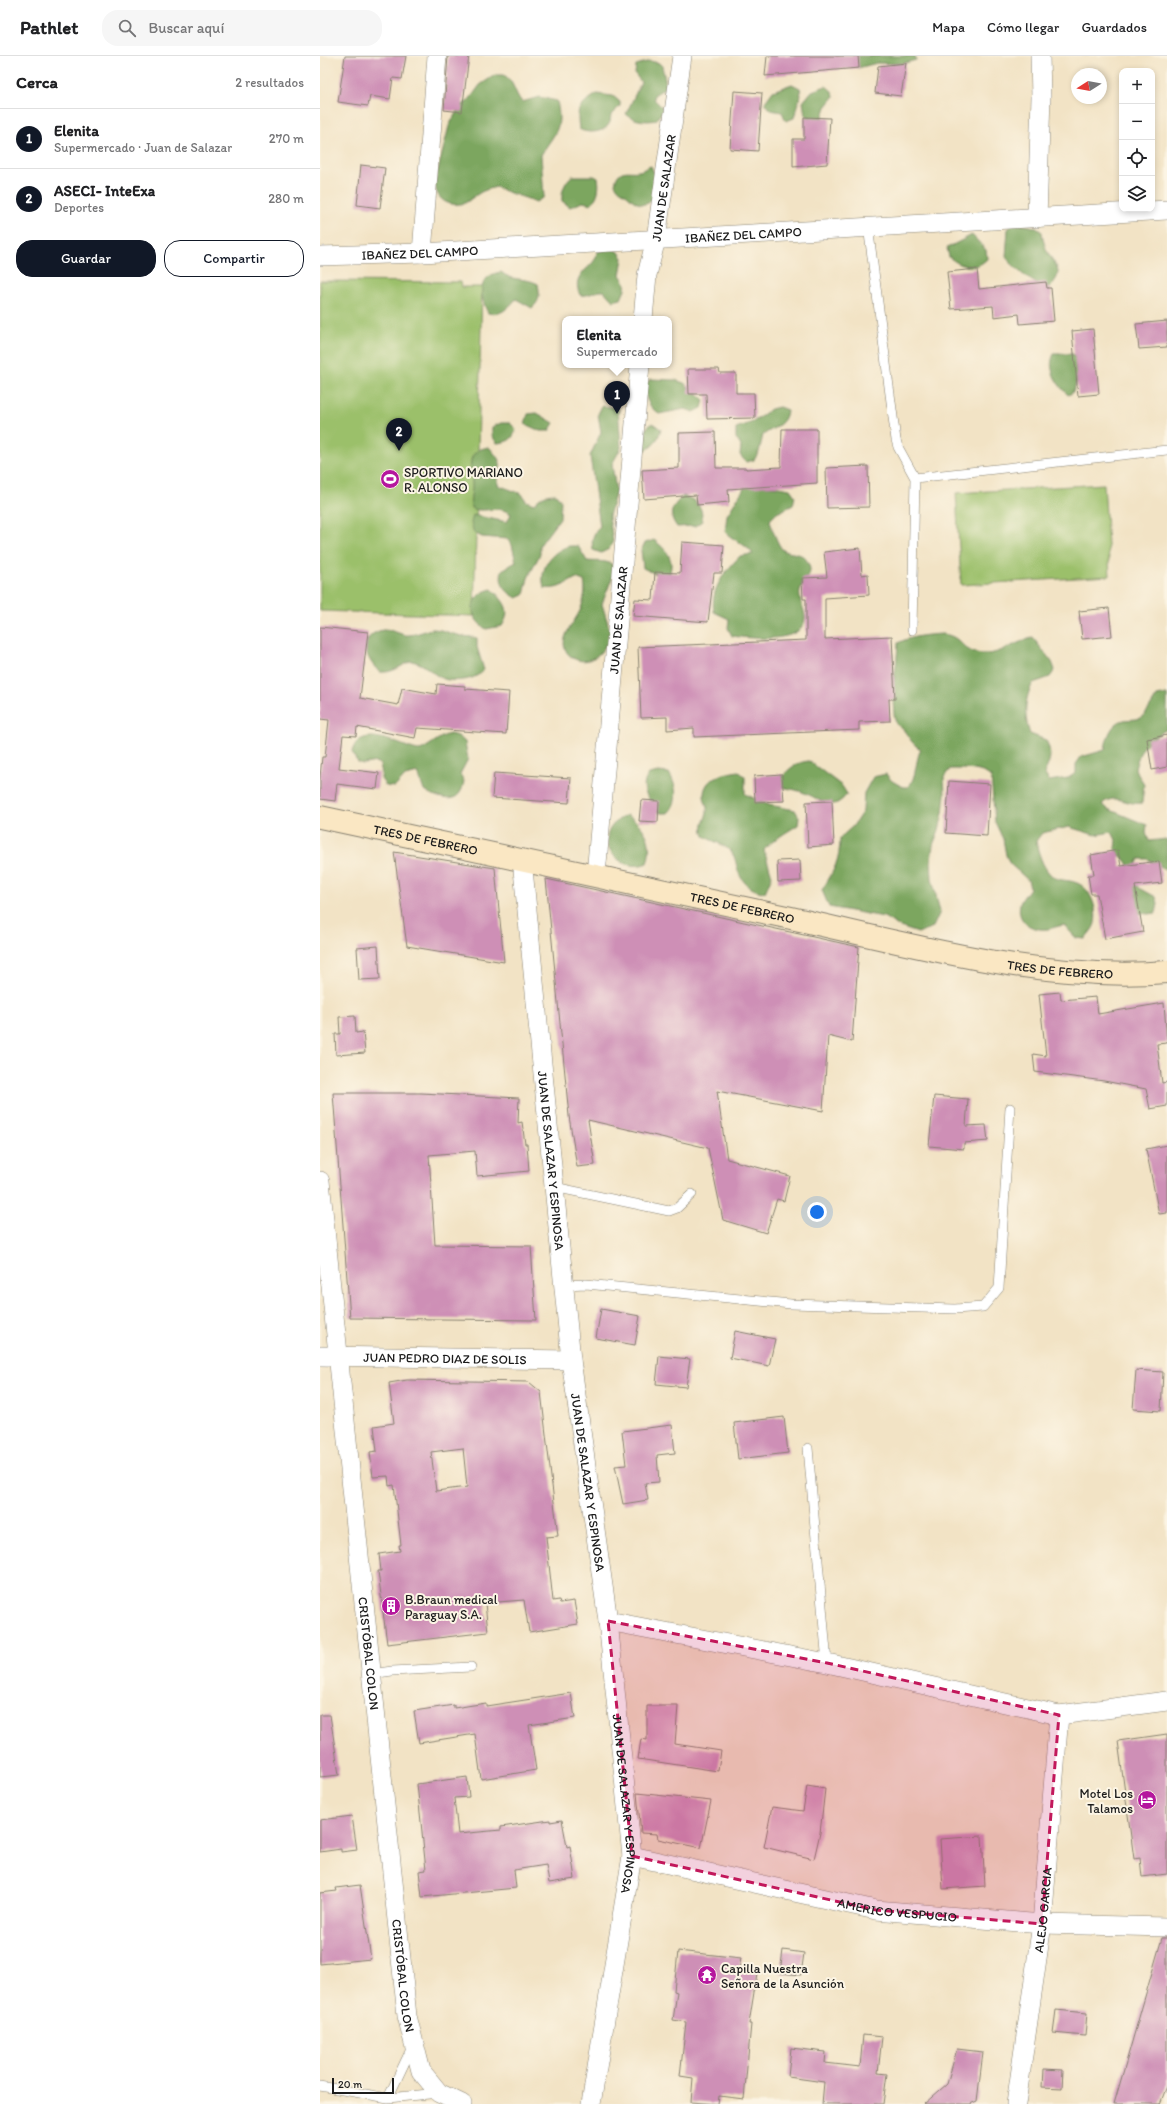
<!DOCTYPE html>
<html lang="es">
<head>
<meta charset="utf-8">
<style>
  :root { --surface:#fff; --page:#f6f6f6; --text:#202124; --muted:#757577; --line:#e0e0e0; --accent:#111827 }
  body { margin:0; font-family:Itim,sans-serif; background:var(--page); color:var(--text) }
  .controls { position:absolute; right:12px; top:12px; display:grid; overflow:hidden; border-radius:8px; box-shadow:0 2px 6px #0003 }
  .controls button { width:36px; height:36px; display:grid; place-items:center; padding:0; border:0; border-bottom:1px solid var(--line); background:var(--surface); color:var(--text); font:20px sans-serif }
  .compass { position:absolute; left:751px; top:12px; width:36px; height:36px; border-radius:50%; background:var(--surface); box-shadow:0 2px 6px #0003; rotate:259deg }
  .scale { position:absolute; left:12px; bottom:10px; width:62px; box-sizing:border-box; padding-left:4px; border:2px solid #1c1c1c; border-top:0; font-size:11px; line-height:14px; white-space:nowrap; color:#1c1c1c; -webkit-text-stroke:3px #fcf5e5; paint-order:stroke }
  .you { position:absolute; left:497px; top:1156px; width:14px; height:14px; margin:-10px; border:3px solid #fff; border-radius:50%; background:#1a73e8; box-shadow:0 0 0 6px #1a73e833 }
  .badge { display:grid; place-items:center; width:26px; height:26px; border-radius:50%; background:var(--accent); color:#fff; font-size:13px; font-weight:700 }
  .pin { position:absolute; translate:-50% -33px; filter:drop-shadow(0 1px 2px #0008) }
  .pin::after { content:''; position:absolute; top:21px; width:14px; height:12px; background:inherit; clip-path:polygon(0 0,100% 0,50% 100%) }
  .popup { position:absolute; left:242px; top:260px; width:110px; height:52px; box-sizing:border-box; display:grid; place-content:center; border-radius:8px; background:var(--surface); filter:drop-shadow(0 1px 3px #0005); font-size:13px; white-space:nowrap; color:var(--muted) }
  .popup b { font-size:15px; color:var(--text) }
  .popup::after { content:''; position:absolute; left:50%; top:100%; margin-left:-8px; border:8px solid transparent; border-top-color:var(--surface) }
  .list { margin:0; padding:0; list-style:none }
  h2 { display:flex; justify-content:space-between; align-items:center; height:52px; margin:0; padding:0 16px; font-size:17px }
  h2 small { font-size:13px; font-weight:400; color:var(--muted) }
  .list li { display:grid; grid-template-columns:26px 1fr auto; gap:12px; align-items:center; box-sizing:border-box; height:60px; padding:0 16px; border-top:1px solid var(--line) }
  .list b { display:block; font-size:15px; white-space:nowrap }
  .list p { margin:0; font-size:13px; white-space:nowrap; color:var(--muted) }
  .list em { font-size:13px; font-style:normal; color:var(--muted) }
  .actions { display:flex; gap:8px; padding:12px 16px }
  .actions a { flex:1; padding:9px 0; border:1px solid var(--accent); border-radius:16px; text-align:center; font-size:14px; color:var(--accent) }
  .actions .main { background:var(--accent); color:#fff }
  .icon { flex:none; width:22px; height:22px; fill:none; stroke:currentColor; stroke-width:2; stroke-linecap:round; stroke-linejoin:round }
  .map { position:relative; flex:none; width:847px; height:2048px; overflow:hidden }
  header { display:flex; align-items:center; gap:24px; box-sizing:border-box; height:56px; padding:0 20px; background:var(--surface); border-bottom:1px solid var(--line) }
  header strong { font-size:19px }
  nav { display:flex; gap:22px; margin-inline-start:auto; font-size:14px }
  .search { width:280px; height:36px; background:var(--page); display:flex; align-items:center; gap:10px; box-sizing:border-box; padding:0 14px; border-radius:16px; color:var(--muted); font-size:15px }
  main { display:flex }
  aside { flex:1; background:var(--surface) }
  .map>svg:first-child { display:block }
</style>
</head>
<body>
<header>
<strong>Pathlet</strong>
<div class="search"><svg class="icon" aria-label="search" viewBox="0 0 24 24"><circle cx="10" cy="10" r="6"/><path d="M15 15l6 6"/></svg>Buscar aquí</div>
<nav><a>Mapa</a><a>Cómo llegar</a><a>Guardados</a></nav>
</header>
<main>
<aside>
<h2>Cerca<small>2 resultados</small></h2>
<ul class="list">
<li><span class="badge">1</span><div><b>Elenita</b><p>Supermercado · Juan de Salazar</p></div><em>270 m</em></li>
<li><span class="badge">2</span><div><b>ASECI- InteExa</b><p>Deportes</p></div><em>280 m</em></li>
</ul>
<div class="actions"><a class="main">Guardar</a><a>Compartir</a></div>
</aside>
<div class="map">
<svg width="847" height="2048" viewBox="0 0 847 2048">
  <rect width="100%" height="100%" fill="#fcf5e5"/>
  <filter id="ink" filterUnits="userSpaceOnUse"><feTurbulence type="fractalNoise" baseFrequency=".025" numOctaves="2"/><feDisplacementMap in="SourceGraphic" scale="8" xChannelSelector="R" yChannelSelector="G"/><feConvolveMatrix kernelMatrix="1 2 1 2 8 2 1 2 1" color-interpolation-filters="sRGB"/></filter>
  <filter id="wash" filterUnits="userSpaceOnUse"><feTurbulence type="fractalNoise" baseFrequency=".012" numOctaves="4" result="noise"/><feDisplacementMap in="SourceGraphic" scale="16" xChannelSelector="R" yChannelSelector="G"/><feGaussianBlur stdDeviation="0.9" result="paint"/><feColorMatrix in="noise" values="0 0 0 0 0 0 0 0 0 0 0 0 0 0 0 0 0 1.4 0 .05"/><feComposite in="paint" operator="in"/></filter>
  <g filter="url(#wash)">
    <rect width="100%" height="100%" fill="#f2e3c5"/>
    <path fill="#9bc06b" stroke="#5c6e44" d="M0 225 141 226 142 231H162L154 560 0 555Z
      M784 428 790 520 641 529 636 437Z"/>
    <path fill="#7ca65f" stroke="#4c613e" d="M516 0H595L596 4 581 8 557 7 538 12Z
      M330 5 339 7 342 10 346 28 345 32 334 39V43L344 53 336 64C326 66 314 65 306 58L321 26 315 18 316 9Z
      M175 19H184C195 26 194 37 202 46L219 41 237 45C243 74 235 76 221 99L224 141 216 146C202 140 189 138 176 131 170 133 163 134 158 138 154 140 149 145 145 147 128 152 115 143 115 126L129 70 138 53 149 44 160 29Z
      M472 28 480 32 481 36 474 62 466 65 462 56 450 54 445 46 453 35Z
      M506 30 513 36 514 41 506 51 502 63 492 64 485 59 483 46 492 35Z
      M277 38 293 40 300 46V50C298 53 293 56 291 59 290 62 291 66 289 68 284 77 267 78 259 73 256 50 259 50 277 38Z
      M331 110 340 131C333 148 323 155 308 140 303 135 300 137 295 128 298 110 309 117 319 115 323 115 326 111 331 110Z
      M252 120H274L278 122C280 132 278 141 271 148L263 146 250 151 242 145C241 136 245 125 252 120Z
      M694 167 715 171 722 176C723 184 725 193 730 200 738 213 743 217 730 231 714 230 696 214 686 201L688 173Z
      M652 179 666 194 667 203C655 215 641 211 629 201L627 192Z
      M289 192 299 196 303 202 300 219C308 229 306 232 301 243L293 245 284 235C275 234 269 241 260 239 249 215 276 214 277 196Z
      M181 216C192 226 206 221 218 228 220 239 220 245 212 252L196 243C187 253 181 260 168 257 159 239 157 220 181 216Z
      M734 298H753L756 302C755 317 760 323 752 337L748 339C738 329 726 313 734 298Z
      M331 323 355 324 364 327 384 344 382 352 374 356 365 353 339 358C329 352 324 340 324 329Z
      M282 350 298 352 301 392 292 408 296 435 289 460 293 485 289 493 281 497 273 494C271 483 273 478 280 470L270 400 281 376 278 358Z
      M459 351 467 354C466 369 454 371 443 379L439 396 434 404 426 406 420 399 421 390 416 382V372L433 366 451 353Z
      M217 357 234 367 229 375H220L205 368 208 358Z
      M181 367H190L196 373C193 384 188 386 177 387L172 380V371Z
      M332 367 341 373C338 385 332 393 320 396L318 380Z
      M169 391C188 413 177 406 178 429L202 438 206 445 214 448C221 440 226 438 236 438L241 445 240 462 220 489V498L208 522 204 539 197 542C184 535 179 528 182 514L196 506 192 489 187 483 162 481 154 477 151 467 153 459 187 466 191 458C177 448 165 458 151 452 150 445 151 440 152 433 153 414 142 395 169 391Z
      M426 429 452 430 470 433 475 440 473 449 457 457 450 464C451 470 458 490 463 494 471 499 482 495 487 505 496 520 482 523 480 535 478 543 485 553 485 562 484 589 429 582 412 580L408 572 409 563 394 556C390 532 405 516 420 500L433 498C426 488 414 485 405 476L407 459Z
      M363 440C377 444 383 450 382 465L375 470 357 471C347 457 352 451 363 440Z
      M334 484C347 494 355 503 349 519L340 520 323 512 321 494 325 487Z
      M249 490H258L267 505C276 506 283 504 292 508L294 517 282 548 292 581C286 589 280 600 271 603 265 606 258 605 253 602 231 587 256 567 261 552 264 544 266 534 264 525L256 522C244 529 237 534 224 532 219 513 230 496 249 490Z
      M172 533C183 545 193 553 182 570L166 573C147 561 148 538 172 533Z
      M112 573C122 573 128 577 138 579 144 581 150 580 157 582V591L164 614C157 621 151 623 142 624 113 628 114 609 91 605 80 610 74 617 60 616 45 604 37 579 63 574 71 573 77 577 85 579 92 580 104 575 112 573Z
      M622 578C641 580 640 591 653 596 676 604 692 586 713 582L732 606 735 614 730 621 713 627C704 643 704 661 710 678L726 684C732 697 731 705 724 717L729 725 748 722 756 717V708L761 701 785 694C786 683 791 667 804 664 809 663 815 664 820 662 827 658 832 647 837 640L847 638V673C827 686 821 688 815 713L824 729 822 747C807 750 796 736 782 748L788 753 827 769 826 777 829 785 847 783V814L827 803H819L815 811 814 827 821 833 836 841 838 848 836 857 828 858 819 857 807 807 795 793 796 784 792 776 775 779 749 771 722 777 716 785C718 796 722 810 731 819 739 826 748 823 757 827 771 832 778 854 775 867 774 873 768 878 765 883L756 882 744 869C738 870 733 872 728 873 712 875 696 866 700 848 701 843 707 837 710 832L708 824 690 808 686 799 683 783 675 766 671 721C661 712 643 713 630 713L624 721 625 738 623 757 619 774 613 789 611 805 612 823 620 856 613 871 598 877 580 871 564 861 509 851 502 834C514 815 520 804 520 782L533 770 543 755 544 737 553 721 566 718 572 725 583 731H588C597 722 595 704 601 693 589 688 588 674 576 668 569 642 577 614 578 587 591 580 607 579 622 578Z
      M130 678 138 680 145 686 148 703 140 718 144 725C140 751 121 743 104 735L98 717 85 720 75 731 66 730 61 723C64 693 46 715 37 705 35 703 34 699 32 696 40 665 81 691 98 694 105 695 118 680 130 678Z
      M489 705 522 730 527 738C512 758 502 744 487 738 479 734 470 733 462 731L461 723C468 713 476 706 489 705Z
      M419 715 425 721V738L449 749 475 754 479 761 478 769C467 776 451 785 444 794L452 820 445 836C433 836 422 827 418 815 416 809 416 802 412 797 405 788 393 786 384 780 380 769 385 766 387 756 388 749 383 743 384 737 386 720 406 717 419 715Z
      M338 716 349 717C357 730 359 746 348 757H340C330 743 317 734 329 718Z
      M307 759C325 770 334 786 327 807 300 820 264 779 307 759Z"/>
    <g id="blocks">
      <path fill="#ce8fb6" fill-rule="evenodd" d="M25 0H86L82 23 73 22 70 43 50 40 48 50 18 46Z
        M128 0H149L142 56 124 54Z
        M447 0H538L539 12 445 20Z
        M586 7 581 40 555 37 558 10Z
        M414 35 442 37 438 95 410 93Z
        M484 61 510 62 507 108 473 111V83H484Z
        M41 109 65 112 60 152 37 149Z
        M657 213 659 233 726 226 727 232H731L734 265 700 268 699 258 674 261 673 250 631 253 627 216Z
        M847 265V291L819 293 816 268Z
        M773 273 779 338 758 340 752 275Z
        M368 313H399L400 317H416V337H434L435 362 387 363 386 338H369Z
        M462 373H497V427L408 433 409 446 377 449 376 439 324 443 322 414 359 412V377L395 376 396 412H426V413L461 411Z
        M548 410 549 451 507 452 506 412Z
        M362 486 404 489 402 517H394L388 566 313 560 315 543 333 544 335 516 360 517Z
        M540 492 542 519 548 518 549 539 505 542V583L572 580 575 643H569L570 665 539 666V674L374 681V672L347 674V661L321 662 318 591 486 584V543H483L482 522 507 521 504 496Z
        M789 552 792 580 762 583 759 555Z
        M0 571 48 576 40 642 78 649 82 632 116 638 117 628 145 630V633L189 636 186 678 97 672 95 682 37 671 36 680 23 679 19 712 59 717 57 733 17 728 15 745 0 743V721L2 701H5L9 664 0 663Z
        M847 679V711L832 714 827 683Z
        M174 717 251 722 249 747 172 742Z
        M462 718 464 745 435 746 434 720Z
        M629 725 670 728 667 780 626 777Z
        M321 744 339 745 338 766 319 765Z
        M512 745 514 789 488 791 486 746Z
        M798 794 801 810 839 805 842 827 815 830 823 876 785 883 777 838H771L768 819H774L771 799Z
        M74 796 175 812 184 906 87 890Z
        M480 804 481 825 458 826 457 805Z
        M226 823 539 891 532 986 508 980 503 1055 397 1035 407 1103 470 1120 464 1145 457 1143 446 1177 403 1164 388 1092 268 1064 275 1109 257 1111 249 1060Z
        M58 890 60 923 39 924 37 892Z
        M740 936 741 944 776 941 778 958 844 947 847 987 837 988 842 1027 847 1026V1050L830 1053 826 1033 784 1025 715 1016 713 998 726 1000 719 938Z
        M35 960 36 977 43 976 45 997 16 999 15 978H20L19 961Z
        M13 1037H101L199 1042 198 1067 202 1066 205 1088H207L209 1115 157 1120 155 1095 109 1099 115 1189 211 1190 216 1264 30 1262Z
        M614 1040 648 1043 646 1070 666 1069 668 1085 644 1087V1093L609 1090Z
        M847 1089V1157L839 1158 826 1093Z
        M281 1253 320 1260 315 1289 276 1282Z
        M415 1275 455 1283 449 1310 410 1302Z
        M339 1300 370 1303 366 1331 336 1328Z
        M816 1314 843 1316 841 1355 813 1353Z
        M87 1324 209 1326 221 1336 238 1480 226 1481 233 1545 239 1544 240 1547 254 1545 258 1568 209 1576 204 1544 165 1547 168 1576 67 1588 58 1515H61L59 1498 80 1495 79 1489H81L74 1429 69 1430 68 1420 53 1421 50 1396 57 1395 54 1370 74 1367 69 1327ZM143 1392 147 1431 116 1435 111 1396Z
        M464 1361 468 1397 418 1403 414 1367Z
        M352 1369 355 1397 337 1399 339 1426 325 1427 328 1444 303 1448 295 1410 306 1409 302 1375Z
        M251 1637 255 1662 209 1669 216 1714 161 1723 155 1678 99 1687 94 1655 134 1649V1652L166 1647V1650Z
        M327 1650H358L355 1688 401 1695 398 1715 318 1703 321 1683 327 1684Z
        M0 1659H10L19 1719 0 1721Z
        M847 1678V1818L822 1821 820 1802 814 1803 798 1685Z
        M147 1721 149 1741 134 1742 138 1778 181 1774V1771L230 1764V1766L242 1764 247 1791 250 1790 255 1823 229 1827 226 1809 194 1814 196 1832 102 1841 99 1815 106 1814 97 1728Z
        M487 1730 505 1733 500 1777 494 1803 444 1791 452 1751 483 1755Z
        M317 1737 391 1745 381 1792 338 1783 337 1778 321 1777Z
        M32 1760 37 1794 21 1796V1793L0 1796V1764Z
        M662 1780 665 1830 623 1833 620 1783Z
        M40 1829 51 1903 0 1908V1837L17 1835 16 1832Z
        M842 1882H847V2030L840 2048H794Z
        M463 1894 484 1897 481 1919 460 1917Z
        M358 1895 421 1902 419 1914 437 1917 429 1968H431L424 2043 399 2040 398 2048 371 2046 373 2022 360 2020 366 1966 353 1964 357 1936 354 1935Z
        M736 1954 767 1957 765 1980 733 1977Z
        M543 1979 562 1981 558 2017 567 2018 563 2048H502L504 2026 468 2021 471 1992 506 1996 505 2007 540 2011Z
        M637 1993 663 1996 657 2045 650 2048H604L627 2028Z
        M723 2013 743 2014 742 2032 722 2031Z"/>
    </g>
  </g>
  <g filter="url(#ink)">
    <use href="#blocks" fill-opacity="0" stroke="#878070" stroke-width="1"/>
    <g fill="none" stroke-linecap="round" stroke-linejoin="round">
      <defs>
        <path id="lane" d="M548 170 576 384 578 391 595 422 592 574
          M595 422 847 394
          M234 1131 349 1155 357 1152 372 1138
          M244 1229 266 1228 471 1248 635 1253 663 1251 679 1232 690 1052
          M488 1392 507 1607
          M51 1618 72 1615 151 1611
          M0 2030 68 2042 119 2037
          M68 2042 93 1989"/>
        <g id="street">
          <path d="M717 162 721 41 720 0"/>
          <path d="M102 197 117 0"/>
          <path id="s1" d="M0 200 102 197 847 154"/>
          <path id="s2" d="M323 263 327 219 336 183 362 0"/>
          <path id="s3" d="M202 803 251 1304 288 1565 312 1800 271 2048"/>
          <path id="s4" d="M276 819 320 309"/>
          <path id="s5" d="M0 1125 87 1960 101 2015 119 2037 142 2048"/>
          <path id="s6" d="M0 1300 251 1304"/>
          <path d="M288 1565 507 1607 739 1659 847 1645"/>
          <path id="s7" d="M312 1800 556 1854 722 1868 847 1871"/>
          <path id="s8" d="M696 2048 722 1868 739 1659"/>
        </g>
        <g id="secondary">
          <path id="s9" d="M0 761C157 794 314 827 471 862 594 889 720 926 847 916"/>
        </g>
      </defs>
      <use href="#lane" stroke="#878070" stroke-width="10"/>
      <use href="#street" stroke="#878070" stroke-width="20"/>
      <use href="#secondary" stroke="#878070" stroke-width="24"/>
      <use href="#lane" stroke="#fff" stroke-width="9"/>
      <use href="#street" stroke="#fff" stroke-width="19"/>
      <use href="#secondary" stroke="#fae7c3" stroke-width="22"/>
    </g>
  </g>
  <path fill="#c2185b" fill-opacity="0.2" stroke="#c2185b" stroke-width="3" stroke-dasharray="8 5" stroke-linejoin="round" d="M288 1565 507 1607 739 1659 722 1868 556 1854 312 1800Z"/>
  <defs>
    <symbol id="stadium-disc" viewBox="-11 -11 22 22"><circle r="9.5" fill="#b5179e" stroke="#fcf5e5"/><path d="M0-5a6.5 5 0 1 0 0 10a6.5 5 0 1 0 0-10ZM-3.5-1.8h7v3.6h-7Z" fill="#fff"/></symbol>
    <symbol id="building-disc" viewBox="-11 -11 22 22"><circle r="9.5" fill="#b5179e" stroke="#fcf5e5"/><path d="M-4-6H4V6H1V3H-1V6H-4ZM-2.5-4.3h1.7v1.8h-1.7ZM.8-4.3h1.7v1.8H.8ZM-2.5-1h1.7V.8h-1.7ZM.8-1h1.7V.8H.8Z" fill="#fff"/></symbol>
    <symbol id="hotel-disc" viewBox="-11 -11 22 22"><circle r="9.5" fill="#b5179e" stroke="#fcf5e5"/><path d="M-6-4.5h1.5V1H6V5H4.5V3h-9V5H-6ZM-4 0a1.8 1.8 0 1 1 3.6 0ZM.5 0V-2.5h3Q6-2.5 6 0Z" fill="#fff"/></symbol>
    <symbol id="temple-disc" viewBox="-11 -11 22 22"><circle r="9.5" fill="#b5179e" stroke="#fcf5e5"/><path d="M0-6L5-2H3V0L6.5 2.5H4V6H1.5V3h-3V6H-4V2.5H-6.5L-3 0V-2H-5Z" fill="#fff"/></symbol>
  </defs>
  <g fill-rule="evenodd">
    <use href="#stadium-disc" x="59" y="412" width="22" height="22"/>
    <use href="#building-disc" x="60" y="1539" width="22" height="22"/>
    <use href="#hotel-disc" x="816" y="1733" width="22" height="22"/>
    <use href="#temple-disc" x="376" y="1908" width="22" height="22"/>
  </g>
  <g text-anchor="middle" stroke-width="4" stroke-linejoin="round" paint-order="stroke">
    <g font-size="13" fill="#1c1c1c" stroke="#fcf5e5">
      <text dy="5" stroke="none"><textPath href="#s2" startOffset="133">JUAN DE SALAZAR</textPath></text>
      <text dy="5" stroke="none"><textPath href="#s1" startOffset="424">IBAÑEZ DEL CAMPO</textPath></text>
      <text dy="5" stroke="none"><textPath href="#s1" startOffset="100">IBAÑEZ DEL CAMPO</textPath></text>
      <text dy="5" stroke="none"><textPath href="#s4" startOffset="256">JUAN DE SALAZAR</textPath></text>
      <text dy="5" stroke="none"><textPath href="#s9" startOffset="108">TRES DE FEBRERO</textPath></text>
      <text dy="5" stroke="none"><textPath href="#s9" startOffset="432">TRES DE FEBRERO</textPath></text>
      <text dy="5" stroke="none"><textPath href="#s9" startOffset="756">TRES DE FEBRERO</textPath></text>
      <text dy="5" stroke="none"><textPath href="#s3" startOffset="303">JUAN DE SALAZAR Y ESPINOSA</textPath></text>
      <text dy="5" stroke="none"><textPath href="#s6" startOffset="125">JUAN PEDRO DIAZ DE SOLIS</textPath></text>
      <text dy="5" stroke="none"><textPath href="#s3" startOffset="627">JUAN DE SALAZAR Y ESPINOSA</textPath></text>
      <text dy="5" stroke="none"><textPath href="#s5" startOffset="475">CRISTÓBAL COLON</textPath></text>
      <text dy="5" stroke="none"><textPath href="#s3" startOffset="951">JUAN DE SALAZAR Y ESPINOSA</textPath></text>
      <text dy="5" stroke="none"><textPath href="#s7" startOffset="271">AMERICO VESPUCIO</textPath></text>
      <text dy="5" stroke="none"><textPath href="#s8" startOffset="196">ALEJO GARCIA</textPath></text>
      <text dy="5" stroke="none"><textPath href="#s5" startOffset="799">CRISTÓBAL COLON</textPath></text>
    </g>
    <g font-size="13" fill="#1c1c1c" stroke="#fcf5e5" text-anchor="start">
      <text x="84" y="421">SPORTIVO MARIANO<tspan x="84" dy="15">R. ALONSO</tspan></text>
      <text x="85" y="1548">B.Braun medical<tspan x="85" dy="15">Paraguay S.A.</tspan></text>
      <text x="813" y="1742" text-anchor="end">Motel Los<tspan x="813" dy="15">Talamos</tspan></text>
      <text x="401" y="1917">Capilla Nuestra<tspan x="401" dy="15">Señora de la Asunción</tspan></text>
    </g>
  </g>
</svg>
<div class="controls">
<button>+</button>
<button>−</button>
<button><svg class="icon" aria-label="locate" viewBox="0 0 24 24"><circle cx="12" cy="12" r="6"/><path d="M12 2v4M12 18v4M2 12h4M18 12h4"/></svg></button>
<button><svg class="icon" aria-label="layers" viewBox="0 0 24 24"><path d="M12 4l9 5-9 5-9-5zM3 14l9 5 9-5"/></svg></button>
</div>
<svg class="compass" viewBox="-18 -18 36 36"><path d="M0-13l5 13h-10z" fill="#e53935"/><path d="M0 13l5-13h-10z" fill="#757577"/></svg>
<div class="scale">20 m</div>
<div class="you"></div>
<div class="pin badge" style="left:297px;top:358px">1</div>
<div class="popup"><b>Elenita</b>Supermercado</div>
<div class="pin badge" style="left:79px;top:395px">2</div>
</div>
</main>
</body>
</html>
